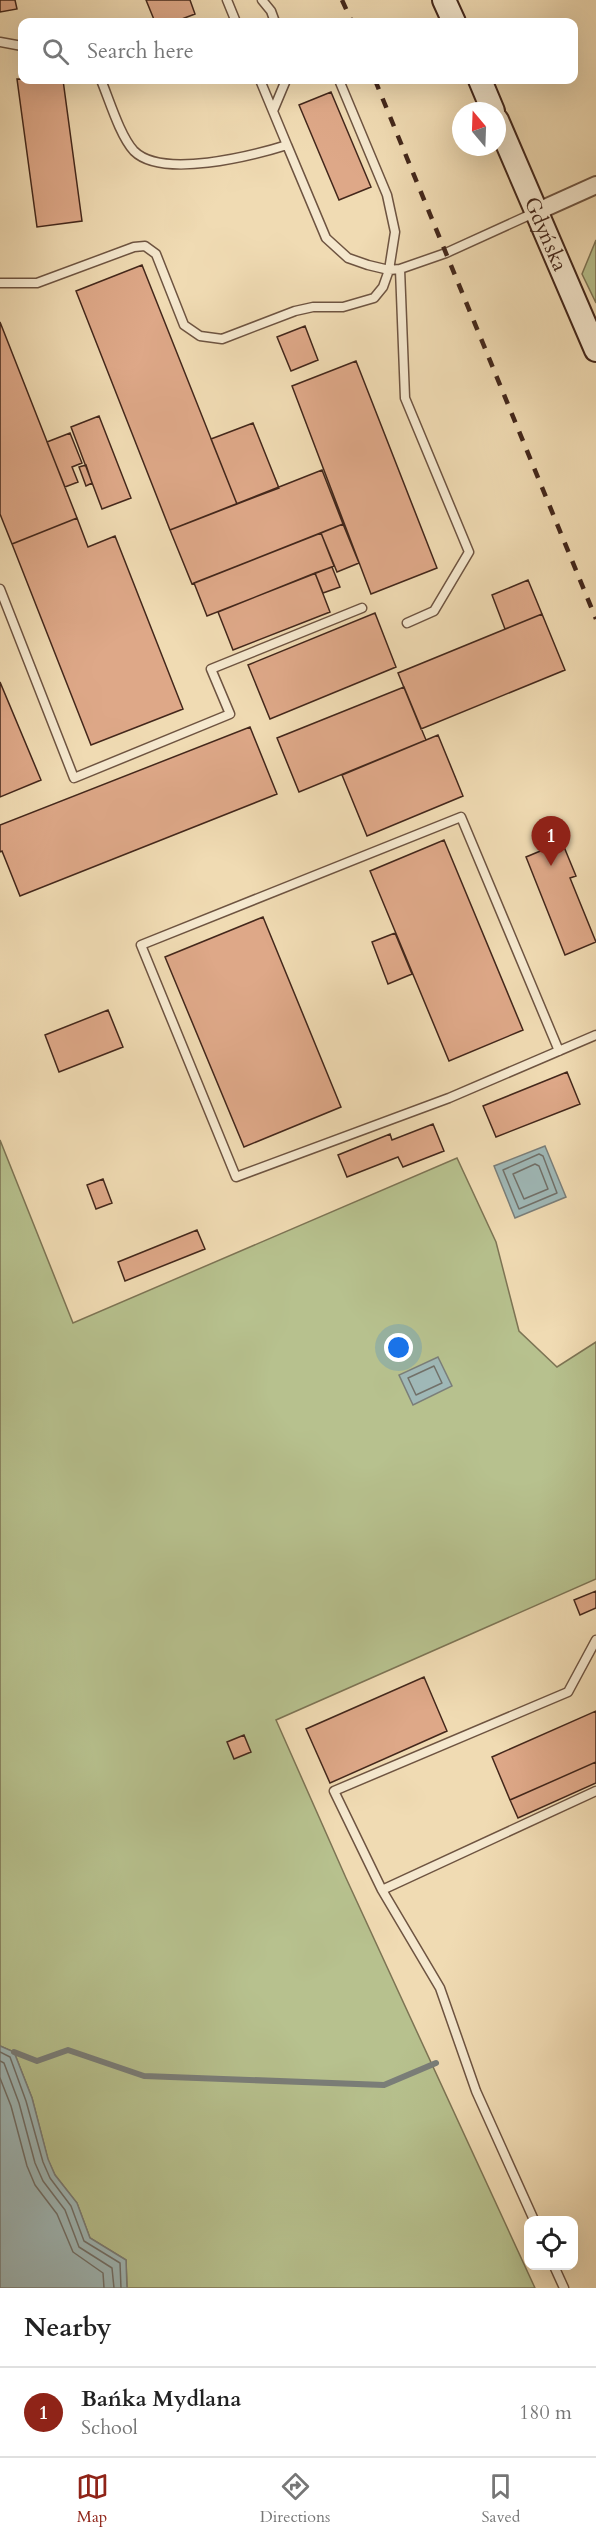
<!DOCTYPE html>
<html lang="en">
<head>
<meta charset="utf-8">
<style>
  :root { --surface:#fff; --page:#f2f2f2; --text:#222; --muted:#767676; --line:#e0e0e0; --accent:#8f2418 }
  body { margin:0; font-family:Cardo,serif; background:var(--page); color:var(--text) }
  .controls { position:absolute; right:18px; bottom:18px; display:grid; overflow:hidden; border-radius:12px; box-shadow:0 6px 24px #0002 }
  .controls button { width:54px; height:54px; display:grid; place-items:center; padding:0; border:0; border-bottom:2px solid var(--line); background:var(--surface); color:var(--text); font:30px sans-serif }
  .compass { position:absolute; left:452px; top:102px; width:54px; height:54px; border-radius:50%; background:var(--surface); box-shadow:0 6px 24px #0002; rotate:341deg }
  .you { position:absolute; left:399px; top:1348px; width:21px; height:21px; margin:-15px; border:4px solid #fff; border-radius:50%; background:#1a73e8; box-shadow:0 0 0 9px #1a73e833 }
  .badge { display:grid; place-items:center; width:39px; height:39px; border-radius:50%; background:var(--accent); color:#fff; font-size:20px; font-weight:700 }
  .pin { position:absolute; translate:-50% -50px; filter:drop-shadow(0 2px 3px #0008) }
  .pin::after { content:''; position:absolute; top:32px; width:21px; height:18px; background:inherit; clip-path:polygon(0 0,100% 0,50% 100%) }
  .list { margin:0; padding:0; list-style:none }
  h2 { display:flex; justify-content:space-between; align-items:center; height:78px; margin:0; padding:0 24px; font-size:26px }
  h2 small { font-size:20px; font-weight:400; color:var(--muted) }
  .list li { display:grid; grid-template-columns:39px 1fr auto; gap:18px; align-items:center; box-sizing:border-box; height:90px; padding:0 24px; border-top:2px solid var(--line) }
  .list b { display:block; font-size:22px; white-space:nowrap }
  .list p { margin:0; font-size:20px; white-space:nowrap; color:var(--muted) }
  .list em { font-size:20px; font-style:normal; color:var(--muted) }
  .icon { flex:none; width:33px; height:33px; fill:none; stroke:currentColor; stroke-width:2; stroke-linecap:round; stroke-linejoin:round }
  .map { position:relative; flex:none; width:596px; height:2288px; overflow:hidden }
  .search { position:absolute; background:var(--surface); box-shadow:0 6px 24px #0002; left:18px; right:18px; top:18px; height:66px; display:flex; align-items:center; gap:15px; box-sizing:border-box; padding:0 21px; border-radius:12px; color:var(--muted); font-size:22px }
  .sheet { height:168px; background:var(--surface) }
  nav { display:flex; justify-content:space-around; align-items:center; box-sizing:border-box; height:84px; border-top:2px solid var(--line); background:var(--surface); font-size:16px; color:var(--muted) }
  nav a { display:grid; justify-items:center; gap:3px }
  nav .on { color:var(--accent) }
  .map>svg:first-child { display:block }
</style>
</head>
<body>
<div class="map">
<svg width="596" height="2288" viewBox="0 0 596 2288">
  <rect width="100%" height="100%" fill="#f0dbb3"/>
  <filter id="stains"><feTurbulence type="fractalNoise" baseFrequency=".00333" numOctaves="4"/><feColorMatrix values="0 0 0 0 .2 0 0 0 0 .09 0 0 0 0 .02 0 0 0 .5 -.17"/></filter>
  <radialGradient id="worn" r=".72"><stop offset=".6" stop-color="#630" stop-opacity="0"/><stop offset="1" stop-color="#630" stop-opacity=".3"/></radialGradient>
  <path fill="#b7c18e" stroke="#7d7454" stroke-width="1.5" d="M596 240V303L582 274Z
    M0 1140 73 1323 457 1158 496 1242 519 1331 557 1367 596 1342V1579L276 1720 346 1878 535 2288H127L126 2260 90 2238 77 2203 55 2175 48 2160 32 2098 14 2052 0 2046Z"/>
  <path fill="#9fb8b7" stroke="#7a7e79" stroke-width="1.5" d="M545 1146 566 1197 515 1218 494 1166Z
    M438 1357 452 1386 413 1405 399 1375Z
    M0 2046 14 2052 32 2098 48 2159 55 2175 77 2203 90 2238 126 2260 127 2288H0Z"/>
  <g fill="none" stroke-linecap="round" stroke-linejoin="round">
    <path stroke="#717069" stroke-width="1.5" d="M539 1154 543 1156 557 1193 519 1209 503 1170Z
      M535 1164 539 1166 548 1189 524 1199 513 1174Z
      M434 1366 442 1383 416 1395 408 1378Z
      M0 2052 10 2057 26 2101 43 2162 50 2178 71 2206 84 2241 120 2263 121 2288
      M0 2061 4 2063 19 2103 35 2163 43 2181 65 2210 79 2247 112 2268 114 2288
      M0 2078 11 2106 27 2166 35 2185 57 2214 73 2252 103 2273 104 2288"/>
    <path stroke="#7a7e79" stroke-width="6" d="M14 2052 37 2061 68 2050 144 2076 384 2085 436 2063"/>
  </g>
  <path fill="#dea888" stroke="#43271b" stroke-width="1.5" d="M0 0H15L17 9 0 12Z
    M146 0H190L195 14 174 22H155Z
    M17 79 63 80 82 221 37 227Z
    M331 92 371 187 339 200 299 105Z
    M142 265 237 504 170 530 76 291Z
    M0 322 77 518 12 544 0 514Z
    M305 326 318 360 291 371 277 337Z
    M356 361 437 568 371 594 292 386Z
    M99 416 131 498 102 509 71 427Z
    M253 423 279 488 237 504 211 439Z
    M70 433 82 463 72 467 78 482 65 487 47 442Z
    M86 465 92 483 86 486 79 467Z
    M322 470 343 524 192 584 170 530Z
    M77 518 88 547 115 536 183 709 91 745 12 544Z
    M343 524 359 563 337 572 321 533Z
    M321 533 334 566 207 616 194 583Z
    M332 567 340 587 323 593 315 573Z
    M315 573 330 612 233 650 218 612Z
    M528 580 542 614 505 629 492 595Z
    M375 613 396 667 270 719 248 665Z
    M542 614 565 670 421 729 398 673Z
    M0 682 41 780 0 797Z
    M404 687 426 740 299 792 277 738Z
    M250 727 277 794 20 896 2 851 0 852V825Z
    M438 735 463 796 367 836 342 775Z
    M444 840 523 1030 449 1061 370 871Z
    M562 842 576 876 570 878 596 942 565 955 526 857Z
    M263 917 341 1107 244 1147 165 957Z
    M395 933 412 974 388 984 372 942Z
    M108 1010 123 1047 59 1072 45 1035Z
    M567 1072 580 1104 496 1137 483 1106Z
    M433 1124 444 1151 403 1167 398 1157 347 1177 338 1155 390 1134 392 1140Z
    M103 1179 112 1203 96 1209 87 1185Z
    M197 1230 205 1249 125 1281 118 1262Z
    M596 1591V1608L580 1615 574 1600Z
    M424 1677 447 1731 330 1783 306 1729Z
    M596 1711V1762L510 1800 492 1757Z
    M244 1735 251 1752 234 1759 227 1742Z
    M596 1762V1783L518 1818 510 1800Z"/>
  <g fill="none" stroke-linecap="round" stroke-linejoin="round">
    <defs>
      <path id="service" d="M227 0 236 22
        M262 0 271 11 275 22
        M0 42 22 46
        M101 80C109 99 120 136 134 151 162 179 252 156 287 145L326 238 348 258 368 265 389 270 400 269 446 253 536 212
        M260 80 287 145
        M273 111 286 80
        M400 269 405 398 469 552 434 611 407 623
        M0 283H37L134 247 145 246 156 254 184 325 200 336 222 339 295 311 313 307H343L374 298 383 287 389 270 395 232 387 195 339 80
        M0 589 74 778 230 714 211 669 362 608
        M559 1051 461 817 141 945 236 1177 449 1098 596 1035
        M382 1890 334 1791 568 1692 596 1640
        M534 2220 476 2091 440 1988 382 1890 596 1791
        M554 2266 564 2288"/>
      <path id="minor" d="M536 212 596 185"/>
      <g id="secondary">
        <path d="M444 0 454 22"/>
        <path d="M480 80 493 111"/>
        <path id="s1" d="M497 120 596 350"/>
      </g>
    </defs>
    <use href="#service" stroke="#6e5441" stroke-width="11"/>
    <use href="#minor" stroke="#6e5441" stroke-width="20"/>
    <use href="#secondary" stroke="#43271b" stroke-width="26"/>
    <use href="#service" stroke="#f5e8ce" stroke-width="8"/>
    <use href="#minor" stroke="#f5e8ce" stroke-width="16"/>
    <use href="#secondary" stroke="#f5e8ce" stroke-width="22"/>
    <path stroke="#43271b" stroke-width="4.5" stroke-dasharray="10 10" stroke-linecap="butt" d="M342 0 352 22
      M375 80 596 619"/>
  </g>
  <g text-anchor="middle" stroke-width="4.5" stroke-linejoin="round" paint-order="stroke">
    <g font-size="21" fill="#43271b" stroke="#f5e8ce">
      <text dy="7" stroke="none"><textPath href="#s1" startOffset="124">Gdyńska</textPath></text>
    </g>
  </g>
  <rect width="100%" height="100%" filter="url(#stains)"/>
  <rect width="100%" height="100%" fill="url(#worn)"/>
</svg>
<div class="controls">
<button><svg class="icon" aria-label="locate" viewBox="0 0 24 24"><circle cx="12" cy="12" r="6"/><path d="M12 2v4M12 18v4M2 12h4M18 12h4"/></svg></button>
</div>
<svg class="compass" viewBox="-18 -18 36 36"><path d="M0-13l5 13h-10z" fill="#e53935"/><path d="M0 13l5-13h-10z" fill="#767676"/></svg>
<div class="you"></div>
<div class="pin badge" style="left:551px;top:866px">1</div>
<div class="search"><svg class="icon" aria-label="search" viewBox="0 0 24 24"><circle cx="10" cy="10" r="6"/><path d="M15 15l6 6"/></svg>Search here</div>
</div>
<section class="sheet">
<h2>Nearby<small></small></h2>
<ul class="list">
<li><span class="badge">1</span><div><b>Bańka Mydlana</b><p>School</p></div><em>180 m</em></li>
</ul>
</section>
<nav>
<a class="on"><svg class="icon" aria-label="map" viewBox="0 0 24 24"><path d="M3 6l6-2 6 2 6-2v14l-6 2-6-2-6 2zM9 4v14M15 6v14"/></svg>Map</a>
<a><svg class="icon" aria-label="directions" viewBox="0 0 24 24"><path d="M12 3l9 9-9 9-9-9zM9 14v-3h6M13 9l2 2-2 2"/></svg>Directions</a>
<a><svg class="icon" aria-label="saved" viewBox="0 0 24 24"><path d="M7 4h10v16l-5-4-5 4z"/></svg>Saved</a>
</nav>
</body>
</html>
